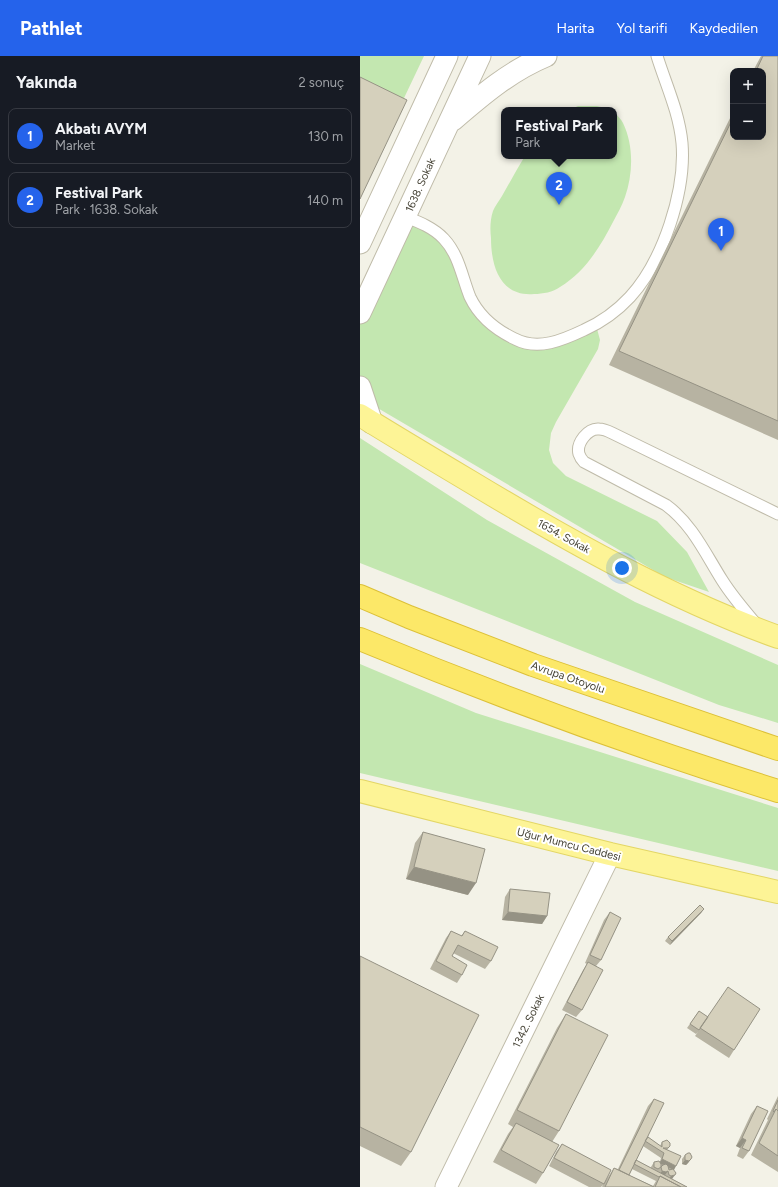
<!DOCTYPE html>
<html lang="tr">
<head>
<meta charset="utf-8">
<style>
  :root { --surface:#171b24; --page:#242831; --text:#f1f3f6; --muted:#9ea1a6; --line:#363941; --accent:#2563eb }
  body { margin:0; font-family:Figtree,sans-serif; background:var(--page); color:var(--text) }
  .controls { position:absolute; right:12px; top:12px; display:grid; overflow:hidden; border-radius:8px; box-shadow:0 4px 16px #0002 }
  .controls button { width:36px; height:36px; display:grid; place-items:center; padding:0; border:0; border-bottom:1px solid var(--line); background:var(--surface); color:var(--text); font:20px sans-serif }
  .you { position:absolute; left:262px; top:512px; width:14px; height:14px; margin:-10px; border:3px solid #fff; border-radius:50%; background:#1a73e8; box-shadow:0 0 0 6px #1a73e833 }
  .badge { display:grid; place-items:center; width:26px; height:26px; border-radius:50%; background:var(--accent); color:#fff; font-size:13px; font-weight:700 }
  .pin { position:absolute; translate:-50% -33px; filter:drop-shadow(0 1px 2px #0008) }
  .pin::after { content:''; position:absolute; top:21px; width:14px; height:12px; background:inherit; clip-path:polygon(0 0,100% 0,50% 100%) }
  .popup { position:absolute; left:141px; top:51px; width:116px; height:52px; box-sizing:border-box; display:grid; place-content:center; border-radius:8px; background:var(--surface); filter:drop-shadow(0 1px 3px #0005); font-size:13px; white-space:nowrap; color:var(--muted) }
  .popup b { font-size:15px; color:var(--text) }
  .popup::after { content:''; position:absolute; left:50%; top:100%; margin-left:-8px; border:8px solid transparent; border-top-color:var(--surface) }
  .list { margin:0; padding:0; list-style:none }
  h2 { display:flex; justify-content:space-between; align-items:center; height:52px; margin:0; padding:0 16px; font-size:17px }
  h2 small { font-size:13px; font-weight:400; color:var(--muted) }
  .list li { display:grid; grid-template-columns:26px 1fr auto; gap:12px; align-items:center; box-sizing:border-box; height:56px; margin:0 8px 8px; padding:0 8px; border:1px solid var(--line); border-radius:8px }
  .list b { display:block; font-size:15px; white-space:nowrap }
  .list p { margin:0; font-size:13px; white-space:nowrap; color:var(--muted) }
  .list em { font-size:13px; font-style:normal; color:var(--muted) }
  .map { position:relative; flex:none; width:418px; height:1131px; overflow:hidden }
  header { display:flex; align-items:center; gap:24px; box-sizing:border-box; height:56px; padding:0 20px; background:var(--accent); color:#fff }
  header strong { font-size:19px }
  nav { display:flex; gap:22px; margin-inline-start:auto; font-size:14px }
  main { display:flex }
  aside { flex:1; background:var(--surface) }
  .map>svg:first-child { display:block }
</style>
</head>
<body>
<header>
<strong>Pathlet</strong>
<nav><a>Harita</a><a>Yol tarifi</a><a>Kaydedilen</a></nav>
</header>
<main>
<aside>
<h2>Yakında<small>2 sonuç</small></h2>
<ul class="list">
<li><span class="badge">1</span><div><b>Akbatı AVYM</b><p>Market</p></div><em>130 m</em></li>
<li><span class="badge">2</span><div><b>Festival Park</b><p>Park · 1638. Sokak</p></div><em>140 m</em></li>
</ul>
</aside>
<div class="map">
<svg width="418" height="1131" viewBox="0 0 418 1131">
  <rect width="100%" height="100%" fill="#f3f2e7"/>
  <path fill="#c3e7b0" d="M0 0H64L35 61 0 45Z
    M218 50H237L253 54H209Z
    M254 56C257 59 261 63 263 67 274 90 273 118 265 141 262 150 257 158 253 166 240 191 225 216 200 231 193 236 183 238 174 238 140 241 131 210 131 182 130 174 130 164 133 155 135 150 139 145 142 140 150 126 157 113 165 100H254Z
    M46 161 79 178 123 260 172 288 236 269 240 284 238 293 196 366 191 377 189 394 193 407 206 420 297 465 327 496 349 536 305 521 4 344 0 331V257Z
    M0 382 127 464 275 546 418 609V667L359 649 0 507Z
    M0 608 116 657 418 752V815L0 717Z"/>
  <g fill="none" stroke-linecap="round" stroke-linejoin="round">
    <defs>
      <path id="lane" d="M46 161C59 166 74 172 84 183 99 199 102 221 110 241 119 260 136 274 155 283 178 295 203 284 224 274 242 266 257 255 270 241 303 205 326 135 322 87 319 56 306 29 297 0
        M396 568C384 554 372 540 362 524 345 497 332 468 306 449L224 406C222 404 220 401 219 398 216 387 228 372 239 373 244 373 248 375 252 377L418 458"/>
      <path id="street" d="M93 64C122 39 150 15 186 0
        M0 187 87 0
        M0 257 120 0
        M0 331 12 367
        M86 1131 250 798"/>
      <path id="primary" d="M0 359C37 382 74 404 111 426 209 485 310 542 418 581
        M0 735 250 798 418 836"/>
      <path id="highway" d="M0 540 49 561 173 609 418 693
        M0 583C137 640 277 691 418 735"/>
    </defs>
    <use href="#lane" stroke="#bfbba9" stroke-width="13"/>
    <use href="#street" stroke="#bfbba9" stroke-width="23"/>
    <use href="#primary" stroke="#e3d665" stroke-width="24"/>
    <use href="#highway" stroke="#dcc038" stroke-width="24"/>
    <use href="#lane" stroke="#fff" stroke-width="11"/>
    <use href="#street" stroke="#fff" stroke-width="21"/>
    <use href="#primary" stroke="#fdf496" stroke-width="22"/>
    <use href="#highway" stroke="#fce868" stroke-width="22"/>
  </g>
  <path fill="#b7b3a2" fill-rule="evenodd" d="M401 0H418V384L249 309 373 56V81L403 15H393Z
    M63 776 108 839 46 823 55 787Z
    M150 833 187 860 182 868 142 864 145 841Z
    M344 853 341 857 310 889 305 885 308 881Z
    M250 856 241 904 236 910 222 954 216 961 202 954 223 914 227 908 225 907 244 864Z
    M91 875 101 880 105 875 131 905 125 913 93 897 92 900 102 919 97 927 70 913 86 882Z
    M0 900 51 1096 41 1110 0 1090Z
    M339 955 374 994 369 1002 335 980 338 976 336 978 327 972Z
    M206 958 199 1075 192 1086 183 1117 176 1128 133 1106 148 1078 153 1071 148 1068 197 972Z
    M418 1040V1116L391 1099 408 1064 407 1063Z
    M294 1043 288 1081 300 1090 302 1086 310 1090 307 1094 314 1113 312 1123 327 1131H242L243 1129 241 1131H229L189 1110 196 1096 202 1088 246 1124 254 1112 258 1113 288 1050ZM283 1090 301 1102 300 1106H294L291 1111V1112L276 1104ZM272 1113 296 1125 293 1130 269 1119Z
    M397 1050 389 1095 383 1103 377 1100 380 1092 376 1090 391 1058Z
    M325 1099 331 1103 328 1107 326 1109 322 1108V1103Z"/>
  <path fill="#959284" d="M54 811 116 827 108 839 46 823Z
    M344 853 341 857 310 889 312 885Z
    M148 856 187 860 182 868 142 864Z
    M382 1082 386 1084 380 1092 376 1090Z
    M302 1103 316 1110 314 1114 299 1107Z
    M331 1103 328 1107 326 1109 322 1108 325 1104Z
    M302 1115H308L305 1119H299Z
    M315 1119 312 1123 308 1125 311 1120Z"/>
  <path fill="#d5d0bc" stroke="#959284" d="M403 0H418V365L259 295 373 62V81H403V15H396Z
    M0 21 47 44 0 143Z
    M63 776 125 793 116 827 54 811Z
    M150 833 190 837 187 860 148 856Z
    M340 849 344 853 312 885 308 881Z
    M250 856 261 862 241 904 230 899Z
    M91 875 102 880 105 875 138 891 131 905 98 889 92 900 107 909 102 919 76 905Z
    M0 900 119 959 51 1096 0 1071Z
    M228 906 243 914 222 954 207 946Z
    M368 931 400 953 374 994 340 972Z
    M339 955 348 961 339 974 330 968Z
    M206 958 248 979 199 1075 157 1054Z
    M294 1043 304 1047 269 1119 259 1114Z
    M418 1044V1055L416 1053 414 1056 413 1055Z
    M397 1050 408 1055 389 1095 382 1092 386 1084 382 1082Z
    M416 1053 418 1055V1100L399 1087Z
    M156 1067 199 1089 183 1117 141 1094Z
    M288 1081 302 1091V1086L307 1084 310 1087V1090L308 1092H303L321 1100 316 1110 302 1103 304 1097 285 1085Z
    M202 1088 251 1114 244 1128 194 1102Z
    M328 1097H330L332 1101 331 1103 329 1105 325 1104V1099Z
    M276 1104 327 1131H321L300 1120 299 1121 274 1108Z
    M299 1105 301 1108V1111L303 1109 306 1108 308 1110 309 1114 313 1113 316 1117 315 1119 311 1120 309 1119 308 1115 306 1116 302 1115 301 1111 298 1113 294 1111V1106Z
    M254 1112 294 1131H245Z
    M300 1120 321 1131H295Z"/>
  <g text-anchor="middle" stroke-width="4" stroke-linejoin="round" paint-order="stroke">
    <g font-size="11" fill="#464336" stroke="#fff">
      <text transform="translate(60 129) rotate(-66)" y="4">1638. Sokak</text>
      <text transform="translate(204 480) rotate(29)" y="4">1654. Sokak</text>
      <text transform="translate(208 621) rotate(19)" y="4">Avrupa Otoyolu</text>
      <text transform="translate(209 788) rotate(14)" y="4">Uğur Mumcu Caddesi</text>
      <text transform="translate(168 965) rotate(-64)" y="4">1342. Sokak</text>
    </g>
  </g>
</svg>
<div class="controls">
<button>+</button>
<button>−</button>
</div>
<div class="you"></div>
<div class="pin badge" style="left:361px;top:195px">1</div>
<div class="pin badge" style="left:199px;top:149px">2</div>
<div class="popup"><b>Festival Park</b>Park</div>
</div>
</main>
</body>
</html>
